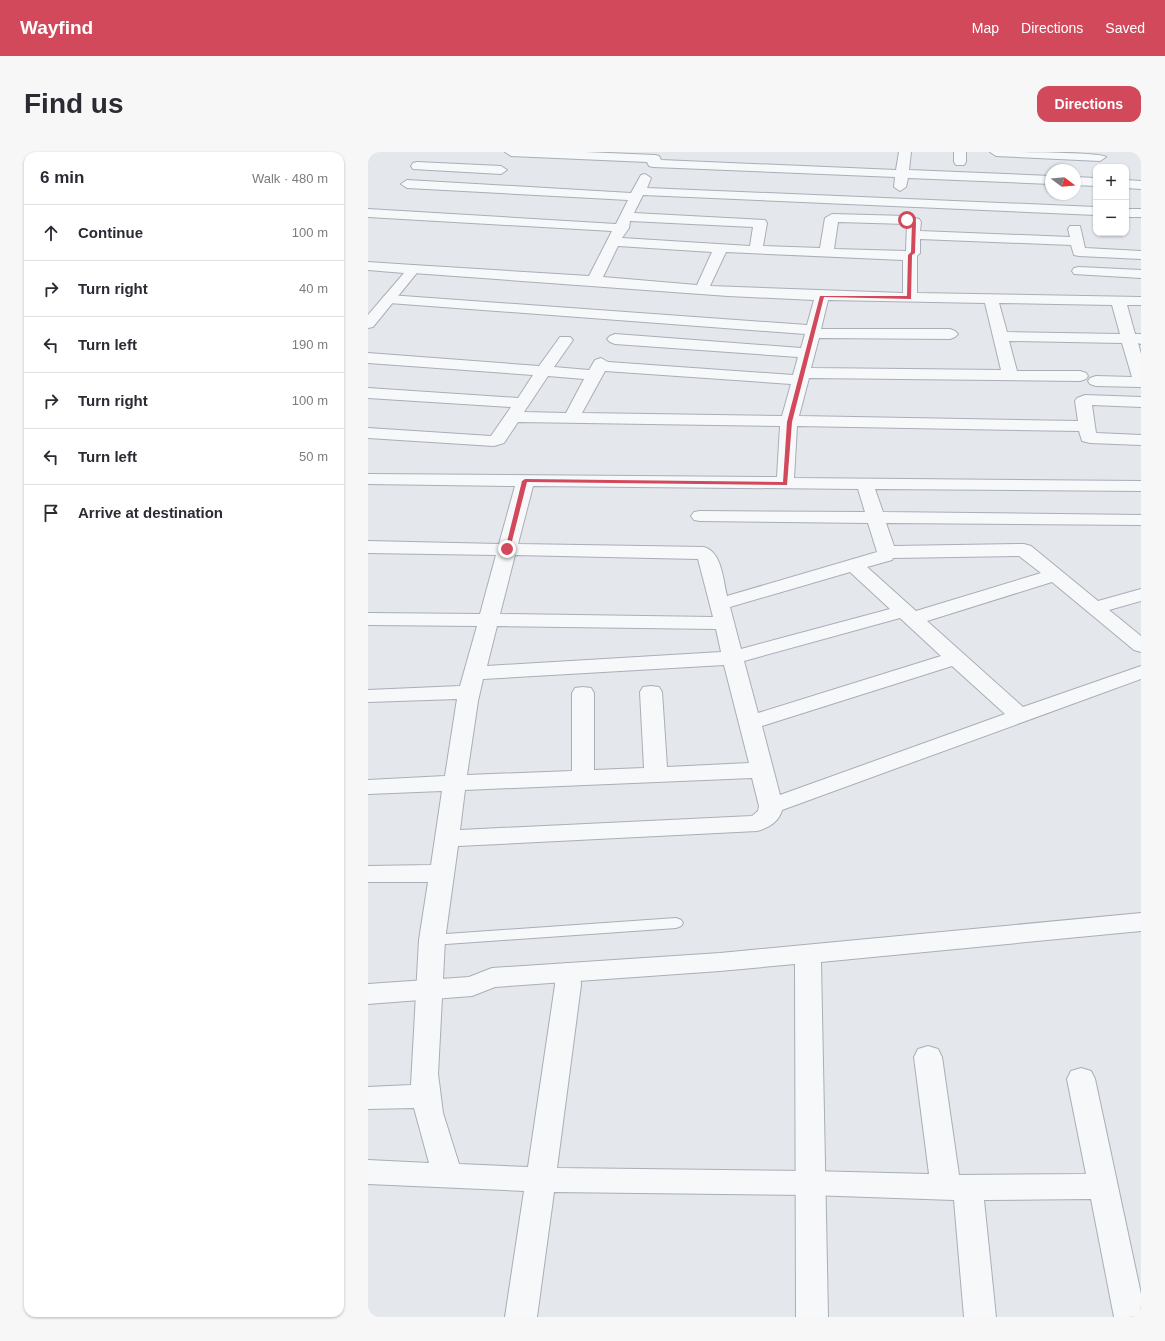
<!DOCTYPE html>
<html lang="en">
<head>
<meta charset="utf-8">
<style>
  :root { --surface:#fff; --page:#f7f7f7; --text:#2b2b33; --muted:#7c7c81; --line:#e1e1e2; --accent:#d1495b }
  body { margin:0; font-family:Arial,sans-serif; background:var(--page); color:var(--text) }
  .controls { position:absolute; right:12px; top:12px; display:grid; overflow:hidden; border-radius:8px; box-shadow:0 1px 3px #0004 }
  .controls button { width:36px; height:36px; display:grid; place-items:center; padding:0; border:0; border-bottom:1px solid var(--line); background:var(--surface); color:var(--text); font:20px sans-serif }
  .compass { position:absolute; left:677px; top:12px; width:36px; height:36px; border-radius:50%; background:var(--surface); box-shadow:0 1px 3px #0004; rotate:106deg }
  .stop { position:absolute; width:12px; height:12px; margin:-9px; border:3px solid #d1495b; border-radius:50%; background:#fff }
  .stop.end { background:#d1495b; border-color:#fff; box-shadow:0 1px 4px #0008 }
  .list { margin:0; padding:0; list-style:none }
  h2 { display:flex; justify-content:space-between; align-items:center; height:52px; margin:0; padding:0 16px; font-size:17px }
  h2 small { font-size:13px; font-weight:400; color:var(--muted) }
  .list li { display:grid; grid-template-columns:26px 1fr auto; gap:12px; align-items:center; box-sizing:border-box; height:56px; padding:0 16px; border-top:1px solid var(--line) }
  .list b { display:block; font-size:15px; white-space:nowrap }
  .list em { font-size:13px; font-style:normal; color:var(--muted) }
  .icon { flex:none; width:22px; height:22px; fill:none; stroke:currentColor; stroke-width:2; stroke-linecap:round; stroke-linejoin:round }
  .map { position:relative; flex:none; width:773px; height:1165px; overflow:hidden; border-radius:12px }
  header { display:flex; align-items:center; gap:24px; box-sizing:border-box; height:56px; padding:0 20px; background:var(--accent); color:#fff }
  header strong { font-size:19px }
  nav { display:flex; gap:22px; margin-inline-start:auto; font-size:14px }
  .intro { display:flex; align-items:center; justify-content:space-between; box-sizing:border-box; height:96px; padding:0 24px }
  h1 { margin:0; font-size:28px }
  .button { padding:10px 18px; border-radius:12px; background:var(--accent); color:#fff; font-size:14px; font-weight:700 }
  main { display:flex; gap:24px; padding:0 24px }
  aside { flex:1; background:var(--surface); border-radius:12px; box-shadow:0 1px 3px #0004 }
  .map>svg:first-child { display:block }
</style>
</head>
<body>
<header>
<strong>Wayfind</strong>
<nav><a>Map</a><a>Directions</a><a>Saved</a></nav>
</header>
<div class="intro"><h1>Find us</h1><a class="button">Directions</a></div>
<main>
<aside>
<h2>6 min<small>Walk · 480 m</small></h2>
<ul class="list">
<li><svg class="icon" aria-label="ahead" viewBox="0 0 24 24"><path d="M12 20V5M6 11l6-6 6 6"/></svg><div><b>Continue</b></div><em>100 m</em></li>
<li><svg class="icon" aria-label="right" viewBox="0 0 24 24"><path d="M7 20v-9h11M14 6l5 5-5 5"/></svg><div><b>Turn right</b></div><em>40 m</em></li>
<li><svg class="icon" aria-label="left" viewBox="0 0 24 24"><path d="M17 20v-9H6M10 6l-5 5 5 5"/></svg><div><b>Turn left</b></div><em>190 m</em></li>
<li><svg class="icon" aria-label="right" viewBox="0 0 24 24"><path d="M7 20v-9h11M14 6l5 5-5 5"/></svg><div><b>Turn right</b></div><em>100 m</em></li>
<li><svg class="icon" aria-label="left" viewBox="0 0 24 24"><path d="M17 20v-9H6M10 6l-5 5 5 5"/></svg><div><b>Turn left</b></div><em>50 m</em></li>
<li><svg class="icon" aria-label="arrive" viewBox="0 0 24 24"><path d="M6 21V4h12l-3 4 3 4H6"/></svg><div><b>Arrive at destination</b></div></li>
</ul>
</aside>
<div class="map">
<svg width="773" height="1165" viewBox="0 0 773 1165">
  <rect width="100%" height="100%" fill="#e4e7ec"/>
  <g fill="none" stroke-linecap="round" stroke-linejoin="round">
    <defs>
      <path id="service" d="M308 766 313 768 315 771 313 774 308 776 64 793 59 792 57 788 59 784 64 783Z"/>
      <path id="minor" d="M137 0H217L287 3 291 4 293 8 528 18 531 0H543L541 18 683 24V32L540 26 538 35 532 39 526 35 527 25 285 15 281 14 279 10 143 4Z
        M586 0H598V10L596 13H588L586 10Z
        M622 0C637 0 733 0 738 5L732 9 628 4Z
        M49 10 133 14 139 18 133 22 45 17 43 14 45 11Z
        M277 22 283 26 279 36 728 55V63L275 43 266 61 397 68 399 71 395 94 452 96 457 66 464 62 539 64 551 67 553 70 552 79 702 85 700 77 702 74H712L717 96 773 99V107L711 104 706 103 703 93 552 87V101L549 104V141L773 145V153H759L767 182H773V192L770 191 773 202V235L728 234 722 232 720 229 722 226 728 224 764 225 754 191 641 189 649 219H712L718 221 720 224 718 227 712 229 441 226 431 264 710 269 707 249 709 246 717 243 773 245V255L724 253 728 281 773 283V293L722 291 714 289 711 279 429 274 426 326 773 329V339L507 337 515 360 773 363V373L518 371 526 394 656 392 663 394 730 449 773 437V449L741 458 773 484V500L766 498 684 430 559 469 655 555 773 514V527L414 658C411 670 400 676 389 679L90 694 77 788 70 922 75 961 91 1012 160 1015 187 833 186 821 190 814 199 811 208 814 212 821 213 833 189 1016 442 1019 561 1022 546 905 550 897 560 894 570 897 574 905 591 1023 718 1022 699 927 703 919 713 916 723 919 727 927 773 1142V1165H746L723 1047 616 1048 628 1165H596L586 1048 442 1043 186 1040 169 1165H137L156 1039 0 1032V1008L61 1011 46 956 0 957V935L43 933 51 788 60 730H0V714L63 713 74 639 0 642V628L77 624 89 547 0 550V538L92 534 109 474 0 473V461L112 462 128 403 0 401V389L131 392 147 334 0 332V322L409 325 412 274 150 270 136 291 126 294 0 286V276L123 284 143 255 0 246V236L150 246 165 223 0 211V201L171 214 192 185H202L205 188 186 215 221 218 227 208 233 206 240 210 425 223 430 205 247 192 242 190 239 187 242 184 247 182 433 196 437 182 21 151 16 150 14 147 16 144 21 143 439 173 446 148 360 144 45 121 40 120 38 117 40 114 45 113 221 124 244 79 0 65V57L248 72 260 48 39 36 33 32 39 28 263 41 273 23ZM262 69 385 75 382 94 254 86 261 76ZM470 70 539 72 538 99 466 97ZM250 94 344 100 329 133 235 125ZM358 100 535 108V141L342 134ZM460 148 617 151 633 218 443 216 451 186 582 187 587 185 590 182 587 179 582 177H453ZM631 151 744 153 752 182 639 180ZM237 219 423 232 414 264 214 261ZM180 224 216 227 198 261 156 260ZM165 334 490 337 497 360 332 359 326 360 323 364 326 368 332 369 500 371 509 400 359 444C355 428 354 400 336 395L150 392ZM147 403 330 407 345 465 132 462ZM651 404 673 421 548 459 499 415 524 408 525 406ZM482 420 522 457 373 497 362 455ZM532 466 573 504 390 561 376 509ZM129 474 348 477 353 500 119 514ZM356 513 381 611 299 615 294 540 291 535 283 534 275 535 272 540 276 616 226 618V541L223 536 215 535 207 536 204 541V619L99 623 110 549 115 527ZM584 514 637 562 412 643 394 574ZM384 626 391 654 390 659 384 664 92 678 97 638Z
        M707 25 728 26V34L707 33Z
        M758 28 773 29V37L758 36Z
        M758 57H773V65H758Z
        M711 115 773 118V126L706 122 704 119 706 116Z"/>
      <path id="tertiary" d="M0 110 45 113 50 114 52 117 5 175 0 176V163L36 121 0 118Z
        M773 761V779L453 810 460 1165H428L427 812 352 819 127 835 104 844 0 852V832L101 825 124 816 352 801Z"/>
    </defs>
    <use href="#service" stroke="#a9aeb7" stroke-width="2"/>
    <use href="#minor" stroke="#a9aeb7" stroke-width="2"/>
    <use href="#tertiary" stroke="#a9aeb7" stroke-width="2"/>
    <use href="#service" fill="#f7f8fa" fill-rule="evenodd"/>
    <use href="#minor" fill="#f7f8fa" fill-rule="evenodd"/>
    <use href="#tertiary" fill="#f7f8fa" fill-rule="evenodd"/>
  </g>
  <path fill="#d1495b" d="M539 67 548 70 547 101 544 103 543 147 456 145 424 270 419 333 159 330 142 397 137 398 154 329 157 327 415 330 419 270 452 144H539L540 103 543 100 544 71 538 69Z"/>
</svg>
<div class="controls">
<button>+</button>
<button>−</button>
</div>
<svg class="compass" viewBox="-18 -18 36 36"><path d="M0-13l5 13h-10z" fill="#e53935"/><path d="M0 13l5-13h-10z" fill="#7c7c81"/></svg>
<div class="stop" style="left:539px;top:68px"></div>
<div class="stop end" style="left:139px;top:397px"></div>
</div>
</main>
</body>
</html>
